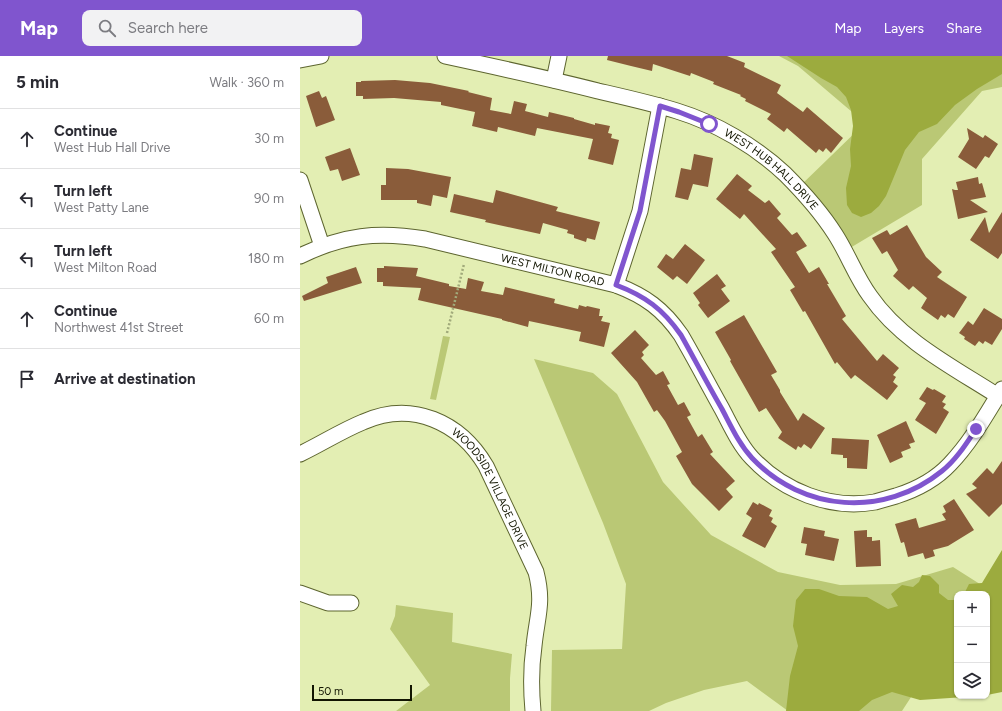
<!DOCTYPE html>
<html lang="en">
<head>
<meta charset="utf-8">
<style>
  :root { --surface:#fff; --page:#f2f2f3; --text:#2b2b33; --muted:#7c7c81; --line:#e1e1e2; --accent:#8055ce }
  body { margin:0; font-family:Figtree,sans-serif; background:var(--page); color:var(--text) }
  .controls { position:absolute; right:12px; bottom:12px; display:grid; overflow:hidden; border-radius:8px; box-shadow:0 1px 3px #0004 }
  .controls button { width:36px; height:36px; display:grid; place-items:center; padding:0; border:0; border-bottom:1px solid var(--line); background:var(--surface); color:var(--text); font:20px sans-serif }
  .scale { position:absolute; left:12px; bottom:10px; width:100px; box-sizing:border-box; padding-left:4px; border:2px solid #121501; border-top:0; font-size:11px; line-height:14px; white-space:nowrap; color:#121501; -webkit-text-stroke:3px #e3eeb3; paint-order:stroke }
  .stop { position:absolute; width:12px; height:12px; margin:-9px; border:3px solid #8055ce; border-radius:50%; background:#fff }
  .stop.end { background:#8055ce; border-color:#fff; box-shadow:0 1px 4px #0008 }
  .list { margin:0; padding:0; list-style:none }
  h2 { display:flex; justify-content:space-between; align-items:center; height:52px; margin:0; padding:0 16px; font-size:17px }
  h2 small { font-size:13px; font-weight:400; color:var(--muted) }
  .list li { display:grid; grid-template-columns:26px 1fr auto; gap:12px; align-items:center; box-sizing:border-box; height:60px; padding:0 16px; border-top:1px solid var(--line) }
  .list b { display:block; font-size:15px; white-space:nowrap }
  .list p { margin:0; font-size:13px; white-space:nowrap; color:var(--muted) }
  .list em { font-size:13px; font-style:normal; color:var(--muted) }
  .icon { flex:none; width:22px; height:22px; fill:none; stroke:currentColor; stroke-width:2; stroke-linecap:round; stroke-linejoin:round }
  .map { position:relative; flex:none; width:702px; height:655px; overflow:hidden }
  header { display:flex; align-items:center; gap:24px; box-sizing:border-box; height:56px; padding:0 20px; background:var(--accent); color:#fff }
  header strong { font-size:19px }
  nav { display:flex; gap:22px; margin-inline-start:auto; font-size:14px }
  .search { width:280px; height:36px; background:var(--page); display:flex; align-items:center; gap:10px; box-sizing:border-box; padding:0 14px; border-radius:8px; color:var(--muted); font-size:15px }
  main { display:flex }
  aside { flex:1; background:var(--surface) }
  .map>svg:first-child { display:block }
</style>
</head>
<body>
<header>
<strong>Map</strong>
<div class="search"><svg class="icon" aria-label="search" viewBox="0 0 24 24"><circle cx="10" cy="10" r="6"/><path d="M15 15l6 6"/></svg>Search here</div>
<nav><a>Map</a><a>Layers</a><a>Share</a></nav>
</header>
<main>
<aside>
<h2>5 min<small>Walk · 360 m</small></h2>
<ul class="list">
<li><svg class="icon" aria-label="ahead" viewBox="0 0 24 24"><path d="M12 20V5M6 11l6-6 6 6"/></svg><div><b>Continue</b><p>West Hub Hall Drive</p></div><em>30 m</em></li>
<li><svg class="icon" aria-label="left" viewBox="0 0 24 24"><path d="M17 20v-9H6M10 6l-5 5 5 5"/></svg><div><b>Turn left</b><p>West Patty Lane</p></div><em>90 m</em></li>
<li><svg class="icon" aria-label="left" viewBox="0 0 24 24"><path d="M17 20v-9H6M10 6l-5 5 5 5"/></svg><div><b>Turn left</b><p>West Milton Road</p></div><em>180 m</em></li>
<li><svg class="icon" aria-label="ahead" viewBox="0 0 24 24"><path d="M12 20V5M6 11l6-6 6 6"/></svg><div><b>Continue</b><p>Northwest 41st Street</p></div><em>60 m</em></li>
<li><svg class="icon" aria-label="arrive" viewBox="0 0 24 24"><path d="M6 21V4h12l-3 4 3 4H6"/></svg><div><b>Arrive at destination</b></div></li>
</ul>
</aside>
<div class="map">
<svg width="702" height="655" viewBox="0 0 702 655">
  <rect width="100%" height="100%" fill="#e3eeb3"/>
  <path fill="#bac875" d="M479 0H702V31L682 35 622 103V149L545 195 498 132 565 67 498 10Z
    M143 280 150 281 136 344 130 343Z
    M234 303 293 317 317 338 363 426 411 479 478 516 540 529 596 528 653 511 683 530 678 538H657V570L602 655H488L447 625 404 634 366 647 349 655H251L252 594 322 593 326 528 303 467Z
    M96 549 153 557 152 586 212 598 210 622V655H96L130 629 90 573 95 560Z"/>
  <path fill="#9cab3e" d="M487 0H702V18L677 33 655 49 637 68 619 76 605 94 586 140 579 150 571 157 561 161 552 157 547 149 546 132 551 110 550 93 553 70 551 54 546 41 537 31 521 22Z
    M702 494V636L687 639V538H664L669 528 682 527Z
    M622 519 630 520 639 529V537L648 544H657V640H680L620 644 592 636 572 644 559 655H486L490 620 498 590 493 570 496 544 505 533H519L539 540 567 541 588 553 598 550 591 538 602 529 613 531 619 526Z"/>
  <path fill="#8a5c3a" d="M308 0H427L445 7 444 11 481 29 477 37 503 56 507 51 543 82 531 97 526 92 523 96 519 93 516 97 487 72 484 76 467 63 471 58 445 45 446 43 440 40 441 39 413 28 414 26 391 17 390 20 353 8 352 15 331 10 307 4Z
    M95 24 130 27 169 35 168 36 192 42 190 54 211 58 214 45 227 48 225 55 248 61 249 56 274 62V63L295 69V67L310 70 308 77 312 78 311 82 319 84 313 109 288 103 293 83 237 72 235 80 198 71 197 76 172 70 175 56 141 49V46L94 42 63 43V40H56V26H61V25Z
    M19 35 22 42 26 40 35 64 16 71 6 40Z
    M667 72 683 82 685 79 698 88 689 102 685 100 676 113 658 101 669 83Z
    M50 92 60 119 42 125 38 113 30 115 25 101Z
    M394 98 413 102 408 131 393 128 388 144 375 141 381 112 391 114Z
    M86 112 108 113 151 121 147 142 133 139 131 150 117 147V144H81V129H86Z
    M437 118 452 130 448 134 465 147 469 144 481 158 477 162 492 179 497 176 507 190 496 196 509 217 519 211 529 228H527L546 260 542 263 577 305 583 298 599 312 593 319 596 321 593 326 598 330 587 344 555 319 551 323 537 306 535 308 505 255 503 256 490 234 495 231 471 196 476 193 444 158 440 163 416 143Z
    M678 121 679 128 682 127 686 141 670 144 688 156 658 163 652 133 655 134H658L656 126Z
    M196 134 258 151 256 155 300 166 295 184 287 182 286 186 274 182V179L267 177 268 174 243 167 240 178 185 166 186 164 150 156 154 138 193 147Z
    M702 156V197L698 203 670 184 685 161 689 177Z
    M607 169 626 201 642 216 637 221 667 241 654 262 648 258 645 262 641 259 638 264 621 252 627 242 613 230 609 234 593 220 598 214 587 195 582 198 572 182 587 174 590 179Z
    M385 188 405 204 387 228 377 220 373 224 357 211 366 198 373 203Z
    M84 210 118 212 116 220 149 228V230L166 233 168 222 184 226 181 235 203 239 205 231 255 243 254 247 278 253 279 249 286 251 287 250 300 253 299 260H303L301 265 310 267 304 291 279 285 281 276 229 265 228 271 202 264V263L118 244 121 232 83 230V226H77V212H84Z
    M56 211 62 227 4 245 2 240 28 227 26 221Z
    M417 218 426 230 421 233 430 245 408 262 398 249 400 247 393 237Z
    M684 252 702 263V273L692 289 685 285 683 288 679 285 675 290 664 283 665 281 659 277 668 265 673 269Z
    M444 259 477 316 471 319 480 334V336L498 365 503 357 525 372 511 393 504 388 501 392 498 390 496 394 478 382 482 376 466 352 459 356 430 305 431 304 415 276Z
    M335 274 349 289 342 296 344 299 341 302 356 319 363 315 370 328 367 329 378 349 384 346 391 359 387 361 398 381 402 378 413 396 410 398 435 425 426 433 433 441 419 455 392 428 376 400 382 396 365 365 357 354 354 356 337 326 311 297Z
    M627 331 633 334 634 333 646 340 642 346 646 348 643 352 649 356 636 378 615 364 626 347 619 343Z
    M606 365 615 386 609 388 611 392 601 396 603 401 590 407 577 379Z
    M532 382 569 384 567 413 547 412V402H543V399L531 398Z
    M702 405V448L689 461 666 438 677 432 672 428 687 412 693 418Z
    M654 443 674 474 648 490 633 494 635 500 625 503 623 497 608 501 604 486 601 487 595 468 616 462 619 472 646 464 642 458 646 456 643 450Z
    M453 446 458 449 459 447 472 454 469 460 473 462 471 466 477 470 465 492 442 480 452 462 446 458Z
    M504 471 525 475 524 480 539 483 534 505 505 499 507 488 501 487Z
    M567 474V481H572V485L580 484 581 510 556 511 554 475Z"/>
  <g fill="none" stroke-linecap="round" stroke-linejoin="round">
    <defs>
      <g id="street">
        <path id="s1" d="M145 0C196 11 247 22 298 35 324 41 351 47 377 55 416 67 455 90 485 118 503 136 521 156 535 178 548 198 556 221 570 240 601 285 653 311 698 340"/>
        <path d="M0 4 21 0"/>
        <path d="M254 24 259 0"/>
        <path d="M0 124 22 190"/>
        <path id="s2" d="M0 200C43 179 78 175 125 183L316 229C345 240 363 253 381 279 395 303 408 328 422 353 431 370 439 388 452 402 483 435 530 454 575 446 582 444 589 442 596 440 615 434 636 423 650 408 671 386 686 359 702 333"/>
        <path d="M316 229 340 155 360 50"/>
        <path id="s3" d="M0 398C21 388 41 375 63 366 112 344 160 366 186 410L236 516C244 547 237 560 234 590 231 611 231 633 233 655"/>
        <path d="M0 537 28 547H51"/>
      </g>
    </defs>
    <use href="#street" stroke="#5d652f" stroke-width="17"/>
    <path stroke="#a1aa7b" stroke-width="2.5" stroke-dasharray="2 2" stroke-linecap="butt" d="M147 277 164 208"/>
    <use href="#street" stroke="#fff" stroke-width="15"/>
  </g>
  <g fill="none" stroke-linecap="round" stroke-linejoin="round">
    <path stroke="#8055ce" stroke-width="5" d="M409 68 379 56 360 50 340 155 316 229C345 240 363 253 381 279 395 304 408 329 422 353 431 370 439 388 452 402 503 456 584 462 642 415 656 404 666 388 676 373"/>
  </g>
  <g text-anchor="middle" stroke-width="4" stroke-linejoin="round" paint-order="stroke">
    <g font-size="11" fill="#121501" stroke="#e3eeb3">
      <text dy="4" stroke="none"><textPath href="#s1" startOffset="351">WEST HUB HALL DRIVE</textPath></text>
      <text dy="4" stroke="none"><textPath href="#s2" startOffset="260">WEST MILTON ROAD</textPath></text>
      <text dy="4" stroke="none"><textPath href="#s3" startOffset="236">WOODSIDE VILLAGE DRIVE</textPath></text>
    </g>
  </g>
</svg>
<div class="controls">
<button>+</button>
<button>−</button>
<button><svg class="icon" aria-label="layers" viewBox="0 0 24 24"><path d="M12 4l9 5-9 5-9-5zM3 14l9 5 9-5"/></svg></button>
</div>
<div class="scale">50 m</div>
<div class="stop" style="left:409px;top:68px"></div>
<div class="stop end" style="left:676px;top:373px"></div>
</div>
</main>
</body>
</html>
